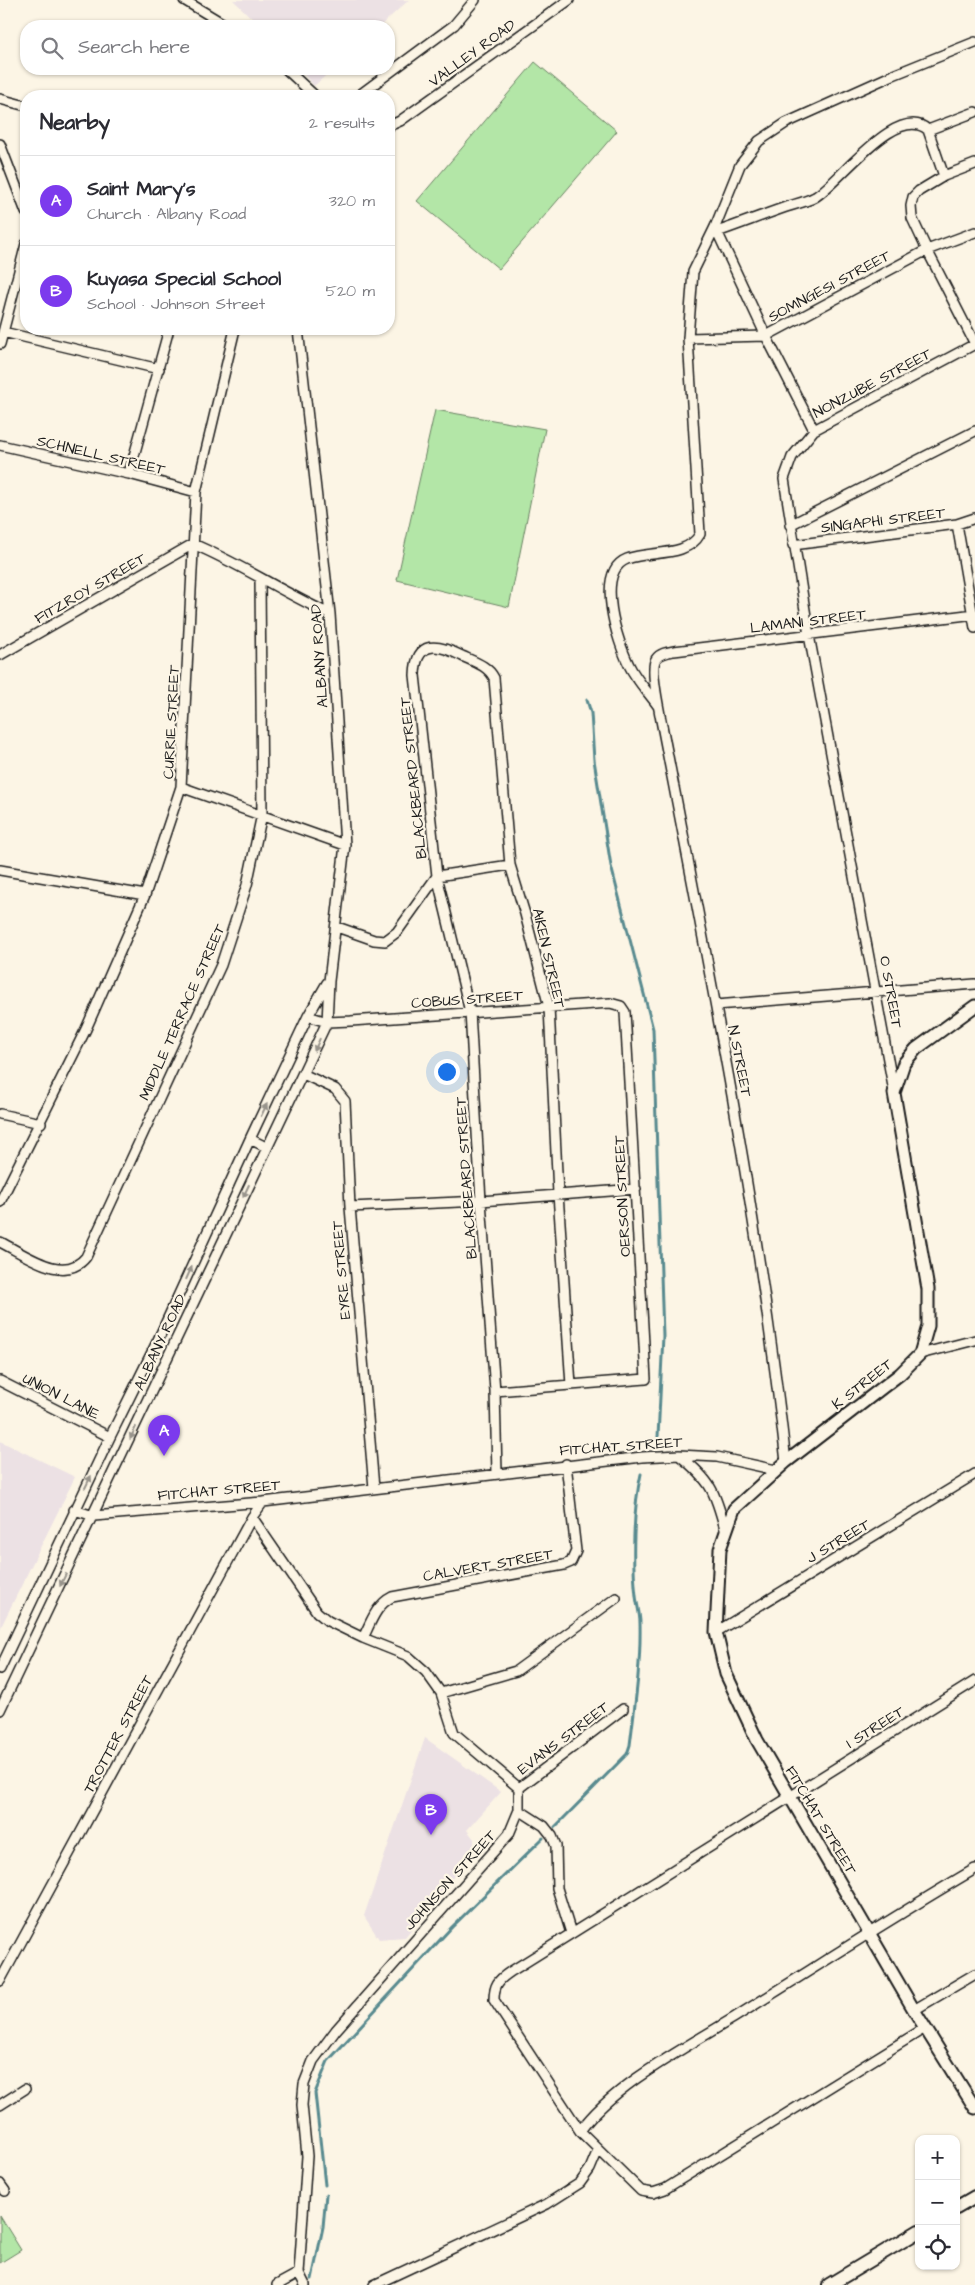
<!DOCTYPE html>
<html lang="en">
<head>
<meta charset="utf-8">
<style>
  :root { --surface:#fff; --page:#f7f7f7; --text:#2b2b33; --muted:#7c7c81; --line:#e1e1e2; --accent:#7c3aed }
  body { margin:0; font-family:"Architects Daughter",sans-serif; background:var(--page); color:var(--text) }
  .controls { position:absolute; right:15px; bottom:15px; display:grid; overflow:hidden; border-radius:10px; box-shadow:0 1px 4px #0004 }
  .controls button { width:45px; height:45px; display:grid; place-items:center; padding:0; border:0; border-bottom:1px solid var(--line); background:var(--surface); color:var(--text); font:25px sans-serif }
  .you { position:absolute; left:446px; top:1071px; width:18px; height:18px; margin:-12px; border:4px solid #fff; border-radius:50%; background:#1a73e8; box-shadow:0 0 0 8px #1a73e833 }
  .badge { display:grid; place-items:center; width:32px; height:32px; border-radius:50%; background:var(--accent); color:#fff; font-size:16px; font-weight:700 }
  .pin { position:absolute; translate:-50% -41px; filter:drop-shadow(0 1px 2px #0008) }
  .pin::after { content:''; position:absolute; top:26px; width:18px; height:15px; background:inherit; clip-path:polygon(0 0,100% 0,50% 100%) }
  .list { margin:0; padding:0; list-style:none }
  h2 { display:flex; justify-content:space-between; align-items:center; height:65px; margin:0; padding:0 20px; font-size:21px }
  h2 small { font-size:16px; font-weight:400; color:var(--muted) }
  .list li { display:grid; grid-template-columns:32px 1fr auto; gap:15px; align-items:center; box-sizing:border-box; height:90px; padding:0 20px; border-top:1px solid var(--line) }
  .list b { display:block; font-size:19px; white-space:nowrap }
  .list p { margin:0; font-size:16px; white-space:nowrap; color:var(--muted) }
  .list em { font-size:16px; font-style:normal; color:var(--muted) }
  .icon { flex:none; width:28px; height:28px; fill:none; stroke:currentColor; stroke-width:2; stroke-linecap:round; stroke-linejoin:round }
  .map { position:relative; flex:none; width:975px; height:2285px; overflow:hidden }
  .search { position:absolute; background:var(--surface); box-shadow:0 1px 4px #0004; left:20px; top:20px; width:375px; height:55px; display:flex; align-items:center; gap:12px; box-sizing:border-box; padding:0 18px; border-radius:20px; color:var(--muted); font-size:19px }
  .panel { position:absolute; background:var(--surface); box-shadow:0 1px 4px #0004; left:20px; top:90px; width:375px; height:245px; border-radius:20px }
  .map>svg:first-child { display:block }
</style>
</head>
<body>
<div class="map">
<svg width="975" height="2285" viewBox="0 0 975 2285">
  <rect width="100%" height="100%" fill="#fcf5e5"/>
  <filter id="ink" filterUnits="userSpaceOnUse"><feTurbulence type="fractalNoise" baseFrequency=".02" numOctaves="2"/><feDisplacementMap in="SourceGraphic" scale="10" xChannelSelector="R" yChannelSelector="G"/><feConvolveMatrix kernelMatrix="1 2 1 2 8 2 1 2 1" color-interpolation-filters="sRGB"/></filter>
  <g filter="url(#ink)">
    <path fill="#ece1e4" d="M233 0H409L380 26H260Z
      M299 69H333L314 86Z
      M0 1441 75 1477 0 1629Z
      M425 1738 501 1792 467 1830 474 1839V1851L405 1937 379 1939 364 1916Z"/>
    <path fill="#b3e6a7" stroke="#688162" d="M535 62 617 131 499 269 417 201Z
      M435 410 545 429 509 607 397 580Z
      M0 2216 21 2250 0 2263Z"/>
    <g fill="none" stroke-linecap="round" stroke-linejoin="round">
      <path stroke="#598a8f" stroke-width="3" d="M587 700 591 713 594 760 611 866 653 1029 663 1336 658 1437
        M555 1827 627 1754 630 1745C635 1704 641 1664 640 1623 640 1614 637 1605 636 1596 632 1561 633 1508 641 1474
        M325 2185 315 2093 328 2061 452 1927 543 1838
        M312 2279 323 2227 326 2194"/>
      <defs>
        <path id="minor" d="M184 0 227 26
          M286 69 315 96
          M358 96 454 25 475 0
          M0 99 26 106
          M389 126 400 121 569 0
          M928 130 975 112
          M0 144 26 212
          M975 164 944 176 919 191 913 197 911 206 912 218 927 250 975 344
          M715 227 766 336 814 430
          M717 232C740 224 763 215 786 207 795 204 806 202 815 197 840 182 897 102 928 130L944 176
          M3 332 159 369
          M688 338 693 272 715 227 740 165 759 141 786 123 893 75 975 42
          M0 344 26 244
          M0 445 129 474 196 492
          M129 474 169 329
          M957 524 975 628
          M790 525 975 431
          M793 545 957 524 975 518
          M0 655 193 544C241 564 283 593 330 614
          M658 706C649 693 636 680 629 665 618 643 594 572 627 559 650 550 687 558 700 534L688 338 766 336 927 250 975 232
          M181 787 345 845
          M0 870 145 895
          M337 927 374 940 385 941 397 932 437 876 510 865
          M716 1005 975 984
          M308 1016 327 1022 351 1021 610 1003 621 1006 625 1012 646 1379 495 1391
          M303 1074 335 1089 345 1101 350 1207 374 1488
          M894 1092 809 635 784 479 792 457 814 430 975 344
          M0 1114 41 1123
          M250 1139 266 1147
          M0 1202 86 1029 145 895 181 787 196 492 235 329
          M350 1207 481 1201 636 1189
          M0 1242C25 1254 64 1285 86 1257L221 965 247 885 262 814 260 579
          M920 1354 975 1340
          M0 1381 110 1437
          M680 1456C711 1481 715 1491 725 1529
          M786 1462C758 1210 708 963 660 715 658 703 650 668 656 659 660 653 668 652 674 651L975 614
          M497 1474 495 1391 481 1201 470 1012 437 876 415 675C416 639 438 644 462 656 475 662 488 666 494 678L510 865 525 914 549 1007 558 1194 571 1385
          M74 1510 94 1516 263 1502 642 1457 679 1455 717 1457 776 1470
          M252 1517 317 1612 328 1621 363 1638 408 1656 426 1672 441 1693 454 1733 519 1788V1810L509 1834 336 2030 313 2061 304 2084 302 2105 307 2156 299 2273 305 2285
          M716 1632 975 1474
          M363 1638C371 1622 376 1605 392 1597L564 1565 571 1562 576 1551 566 1464
          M0 1669 110 1437 157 1342 250 1139 308 1016 327 983
          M441 1693 516 1671 616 1598
          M0 1710 327 1022 329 981 345 845 330 614 298 329
          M519 1788 623 1709
          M519 1810 544 1826 552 1836 556 1846 557 1888 571 1933
          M0 1981 252 1517 263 1502
          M914 2010 975 1974
          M925 2028 665 2189 653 2193 641 2191 580 2131 494 2000C494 1985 498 1980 510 1972L975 1681
          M0 2105 25 2089
          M580 2131C615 2083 689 2046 740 2014 819 1965 896 1915 975 1869
          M0 2184 5 2191
          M277 2285 299 2273
          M374 2285 547 2204 580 2183 590 2169 598 2150"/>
        <path id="tertiary" d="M975 1006 916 1049 904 1063 894 1093 928 1289V1326L920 1354 900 1374 786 1462 734 1509 720 1549 716 1632 726 1674 757 1740 914 2010 975 2108"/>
        <path id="secondary" d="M956 2208 975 2197
          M829 2285 919 2231"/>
      </defs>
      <use href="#minor" stroke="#1c1c1c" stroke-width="12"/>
      <use href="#tertiary" stroke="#1c1c1c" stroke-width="15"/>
      <use href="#secondary" stroke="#1c1c1c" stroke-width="16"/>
      <use href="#minor" stroke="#fcf5e5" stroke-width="9"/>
      <use href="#tertiary" stroke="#fcf5e5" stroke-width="11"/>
      <use href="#secondary" stroke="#fcf5e5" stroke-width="12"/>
    </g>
    <defs><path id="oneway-solid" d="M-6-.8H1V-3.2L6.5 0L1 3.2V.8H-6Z" transform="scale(1.25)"/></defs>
    <g fill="#97938b">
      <use href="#oneway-solid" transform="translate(317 1045) rotate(114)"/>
      <use href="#oneway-solid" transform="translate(264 1110) rotate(-64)"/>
      <use href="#oneway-solid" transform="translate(246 1191) rotate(115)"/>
      <use href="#oneway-solid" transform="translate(189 1273) rotate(-66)"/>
      <use href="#oneway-solid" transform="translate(133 1433) rotate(115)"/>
      <use href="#oneway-solid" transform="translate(88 1482) rotate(-64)"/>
      <use href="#oneway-solid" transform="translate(63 1580) rotate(116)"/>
    </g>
  </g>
  <g text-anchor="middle" stroke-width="4.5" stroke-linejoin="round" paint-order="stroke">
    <g font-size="15" fill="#1c1c1c" stroke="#fcf5e5">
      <text transform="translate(472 53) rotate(-36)" y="5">VALLEY ROAD</text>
      <text transform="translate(829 286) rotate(-28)" y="5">SOMNGESI STREET</text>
      <text transform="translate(872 383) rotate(-28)" y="5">NONZUBE STREET</text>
      <text transform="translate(101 455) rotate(13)" y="5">SCHNELL STREET</text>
      <text transform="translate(883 520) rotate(-7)" y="5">SINGAPHI STREET</text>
      <text transform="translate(90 588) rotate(-30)" y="5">FITZROY STREET</text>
      <text transform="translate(808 621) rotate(-7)" y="5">LAMANI STREET</text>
      <text transform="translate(319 656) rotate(-94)" y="5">ALBANY ROAD</text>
      <text transform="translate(171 722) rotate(-87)" y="5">CURRIE STREET</text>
      <text transform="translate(413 778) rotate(-96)" y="5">BLACKBEARD STREET</text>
      <text transform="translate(549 958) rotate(77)" y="5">AIKEN STREET</text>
      <text transform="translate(891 992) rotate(80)" y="5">O STREET</text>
      <text transform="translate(467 999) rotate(-4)" y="5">COBUS STREET</text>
      <text transform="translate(182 1012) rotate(-66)" y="5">MIDDLE TERRACE STREET</text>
      <text transform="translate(740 1061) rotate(79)" y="5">N STREET</text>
      <text transform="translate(466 1178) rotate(-94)" y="5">BLACKBEARD STREET</text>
      <text transform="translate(622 1196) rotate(-93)" y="5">OERSON STREET</text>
      <text transform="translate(341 1270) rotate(-95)" y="5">EYRE STREET</text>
      <text transform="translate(160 1342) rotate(-65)" y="5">ALBANY ROAD</text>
      <text transform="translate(862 1384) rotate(-38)" y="5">K STREET</text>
      <text transform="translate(61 1396) rotate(27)" y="5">UNION LANE</text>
      <text transform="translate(621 1446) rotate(-4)" y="5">FITCHAT STREET</text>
      <text transform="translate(219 1490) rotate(-5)" y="5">FITCHAT STREET</text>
      <text transform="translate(838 1541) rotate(-31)" y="5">J STREET</text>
      <text transform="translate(488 1565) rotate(-10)" y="5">CALVERT STREET</text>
      <text transform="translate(875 1727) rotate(-32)" y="5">I STREET</text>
      <text transform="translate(118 1734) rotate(-62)" y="5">TROTTER STREET</text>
      <text transform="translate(563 1738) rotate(-37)" y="5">EVANS STREET</text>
      <text transform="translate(821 1820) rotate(59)" y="5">FITCHAT STREET</text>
      <text transform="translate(450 1880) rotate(-48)" y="5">JOHNSON STREET</text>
    </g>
  </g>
</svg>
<div class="controls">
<button>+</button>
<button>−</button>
<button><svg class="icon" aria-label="locate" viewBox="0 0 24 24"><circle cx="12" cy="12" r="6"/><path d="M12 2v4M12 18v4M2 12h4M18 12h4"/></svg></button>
</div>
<div class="you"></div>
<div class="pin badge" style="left:164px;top:1456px">A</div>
<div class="pin badge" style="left:431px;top:1835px">B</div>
<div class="search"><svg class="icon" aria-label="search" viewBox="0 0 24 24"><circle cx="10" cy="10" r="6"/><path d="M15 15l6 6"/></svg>Search here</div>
<section class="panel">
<h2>Nearby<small>2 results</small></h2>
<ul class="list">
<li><span class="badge">A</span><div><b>Saint Mary's</b><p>Church · Albany Road</p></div><em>320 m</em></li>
<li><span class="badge">B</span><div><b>Kuyasa Special School</b><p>School · Johnson Street</p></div><em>520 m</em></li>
</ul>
</section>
</div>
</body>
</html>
